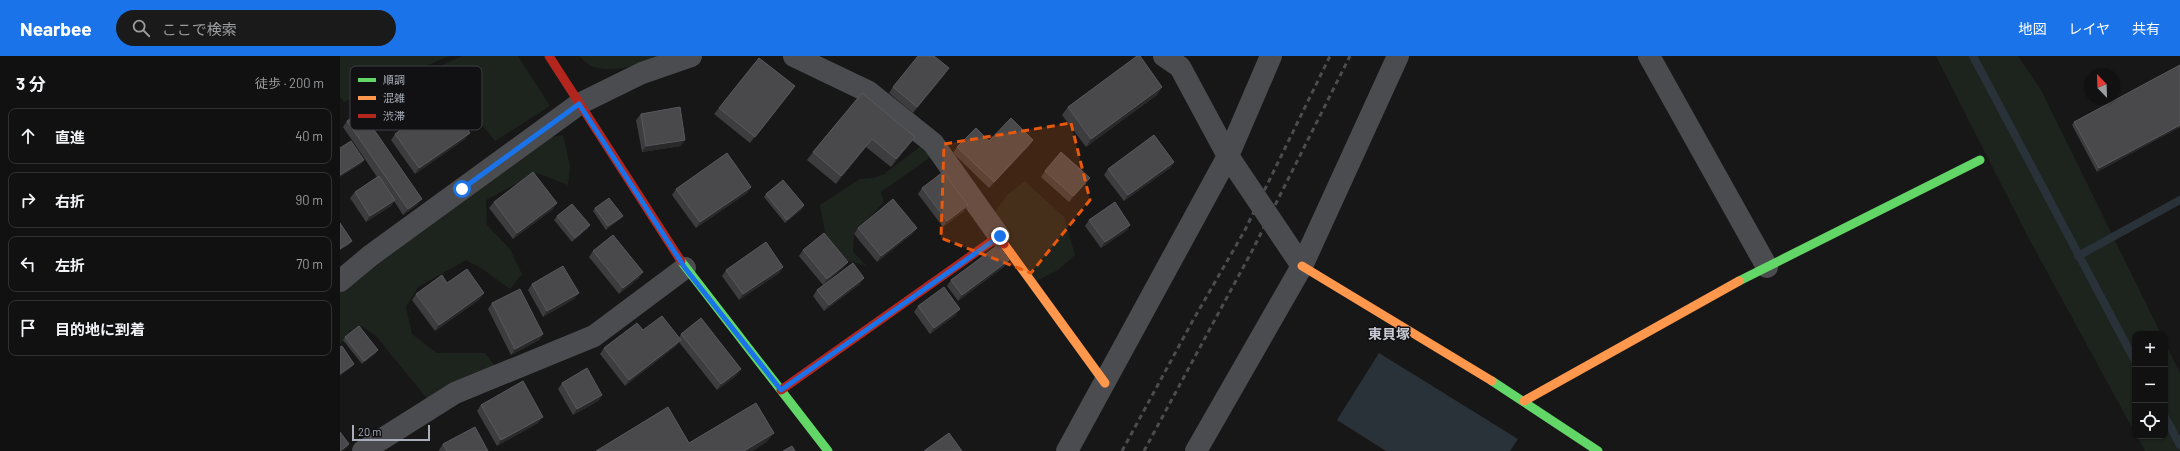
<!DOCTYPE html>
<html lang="ja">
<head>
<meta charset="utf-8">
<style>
  :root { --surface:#111; --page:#1a1a1a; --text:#f1f3f6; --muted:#9c9d9f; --line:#303131; --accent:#1a73e8 }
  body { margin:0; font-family:Barlow,"Noto Sans JP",sans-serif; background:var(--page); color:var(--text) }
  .controls { position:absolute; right:12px; bottom:12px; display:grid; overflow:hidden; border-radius:8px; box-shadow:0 1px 3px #0004 }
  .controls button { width:36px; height:36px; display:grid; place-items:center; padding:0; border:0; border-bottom:1px solid var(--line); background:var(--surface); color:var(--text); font:20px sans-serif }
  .compass { position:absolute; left:1744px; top:12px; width:36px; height:36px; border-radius:50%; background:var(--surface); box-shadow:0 1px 3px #0004; rotate:337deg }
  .scale { position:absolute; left:12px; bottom:10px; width:78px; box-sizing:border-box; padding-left:4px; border:2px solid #a8adb8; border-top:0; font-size:11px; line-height:14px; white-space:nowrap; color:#a8adb8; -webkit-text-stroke:3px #111113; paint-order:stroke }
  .stop { position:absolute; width:12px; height:12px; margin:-9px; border:3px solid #1a73e8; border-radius:50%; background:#fff }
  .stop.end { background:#1a73e8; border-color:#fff; box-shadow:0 1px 4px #0008 }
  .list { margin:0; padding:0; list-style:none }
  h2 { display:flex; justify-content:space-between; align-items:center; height:52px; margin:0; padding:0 16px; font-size:17px }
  h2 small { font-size:13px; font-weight:400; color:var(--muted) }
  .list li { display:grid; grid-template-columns:26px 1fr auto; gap:12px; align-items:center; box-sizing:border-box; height:56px; margin:0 8px 8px; padding:0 8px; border:1px solid var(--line); border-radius:8px }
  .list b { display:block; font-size:15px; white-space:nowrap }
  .list em { font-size:13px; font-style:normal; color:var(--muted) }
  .icon { flex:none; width:22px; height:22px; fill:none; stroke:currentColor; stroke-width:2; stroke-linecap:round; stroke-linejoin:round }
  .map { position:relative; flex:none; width:1840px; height:395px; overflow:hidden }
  header { display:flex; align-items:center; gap:24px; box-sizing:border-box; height:56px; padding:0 20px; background:var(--accent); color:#fff }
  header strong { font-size:19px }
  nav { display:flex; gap:22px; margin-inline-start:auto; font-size:14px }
  .search { width:280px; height:36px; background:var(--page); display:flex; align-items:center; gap:10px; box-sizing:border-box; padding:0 14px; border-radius:22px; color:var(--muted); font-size:15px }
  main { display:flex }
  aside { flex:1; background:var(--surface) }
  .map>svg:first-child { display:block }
</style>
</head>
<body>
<header>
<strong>Nearbee</strong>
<div class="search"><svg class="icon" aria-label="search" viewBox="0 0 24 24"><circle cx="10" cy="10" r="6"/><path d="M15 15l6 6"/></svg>ここで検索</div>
<nav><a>地図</a><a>レイヤ</a><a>共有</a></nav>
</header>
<main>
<aside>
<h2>3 分<small>徒歩 · 200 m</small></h2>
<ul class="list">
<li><svg class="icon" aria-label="ahead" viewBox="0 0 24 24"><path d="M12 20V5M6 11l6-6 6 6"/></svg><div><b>直進</b></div><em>40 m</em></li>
<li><svg class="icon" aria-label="right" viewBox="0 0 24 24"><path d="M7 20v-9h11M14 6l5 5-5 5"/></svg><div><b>右折</b></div><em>90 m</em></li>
<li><svg class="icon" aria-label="left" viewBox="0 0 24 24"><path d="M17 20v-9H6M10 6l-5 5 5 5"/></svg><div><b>左折</b></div><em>70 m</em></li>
<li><svg class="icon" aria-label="arrive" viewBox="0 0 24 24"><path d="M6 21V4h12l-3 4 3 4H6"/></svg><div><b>目的地に到着</b></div></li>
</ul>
</aside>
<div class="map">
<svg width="1840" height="395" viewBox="0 0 1840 395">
  <rect width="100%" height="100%" fill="#171717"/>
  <path fill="#1d241e" d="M0 0H109L4 46 0 41Z
    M122 0H178L210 50 155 85 96 12Z
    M239 0H321C304 9 269 18 251 10 247 8 243 3 239 0Z
    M1596 0H1678L1701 34 1821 278H1795V377L1687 179Z
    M223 79 230 110 228 129 197 117 146 144 147 169 170 193 182 218 170 233 141 212 126 204 78 231 66 251 72 278 97 297H145L161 318 89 345 36 280 22 270 0 288V230L188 86Z
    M589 84 599 95 541 136 544 146 514 178 513 196 527 210 506 204 488 193 480 149 520 123 534 122 544 118Z
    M685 125 724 161 735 199 718 214 693 227 653 158 668 138Z
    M1825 287 1840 317V395H1805L1797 380H1825Z"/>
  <path fill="#2a3239" d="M1039 297 1178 383 1170 395H1046L997 364Z"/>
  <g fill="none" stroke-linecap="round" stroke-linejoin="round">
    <path stroke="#2a3239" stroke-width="8" d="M1633 0 1795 305
      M1738 200 1840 144
      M1825 361 1840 389"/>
    <path stroke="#4b4c50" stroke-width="22" d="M454 0 529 36 593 87 659 180
      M824 0 840 11 888 100 962 210
      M1309 0 1427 211
      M0 225 30 200 239 48 302 17 351 0
      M23 395 115 337 254 280 345 212
      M727 395 888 100 931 0
      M856 395 962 210 1058 0"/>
    <path stroke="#63d668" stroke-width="9" d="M341 205 488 395
      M1399 225 1640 104
      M1152 325 1258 395"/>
    <path stroke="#ff974d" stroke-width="9" d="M664 188 765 327
      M962 210 1152 325
      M1184 345 1399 225"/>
    <path stroke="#b3261e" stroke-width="9" d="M209 0 341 205
      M441 334 659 180 664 188"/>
    <path stroke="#4b4c4f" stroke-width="3" stroke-dasharray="5 4" stroke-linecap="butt" d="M782 395 852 266 905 174 990 0
      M804 395 912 195 1010 0"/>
  </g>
  <path fill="#3d3d3f" d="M1840 9V71L1757 116 1732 69 1734 66Z
    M605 18 573 57 549 37 553 31Z
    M455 30 410 87 374 58 379 52Z
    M822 31 817 39 746 91 722 59 728 51Z
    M522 37 569 89 551 111 526 91 496 128 467 104 473 96Z
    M301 58 341 90 302 96 296 64Z
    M7 65 77 149 63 159 54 145 51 150 26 166 10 142 15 136 37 121 3 71Z
    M55 78 125 83 75 118 51 84Z
    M693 84 689 90 649 132 613 97 617 91 649 85Z
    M834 106 830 112 784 145 764 119 768 113Z
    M705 115 745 128 729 146 701 121Z
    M411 131 407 137 356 172 332 139 336 133Z
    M582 132 624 155 603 171 578 138Z
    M426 138 464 149 462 153 445 167 424 141Z
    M154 146 213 153 173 183 149 152Z
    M255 152 283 160 280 163 266 174 253 155Z
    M217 160 248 172 232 186 214 164Z
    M749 164 790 169 786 175 761 192 745 170Z
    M518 172H577L572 178 537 206 514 178Z
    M463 194 508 206 503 212 483 229 459 200Z
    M253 195 299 222 279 238 249 201Z
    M665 210 618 245 607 230 611 224Z
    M443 211 439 217 399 244 382 220 386 214Z
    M107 227 140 243 95 275 72 244 76 238Z
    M192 228 239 237 234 243 203 261 188 234Z
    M520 228 484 255 473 240 477 234Z
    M152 247 203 278 199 284 171 299 148 253Z
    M578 250 616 259 590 278 574 256Z
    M303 274 339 282 341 278 397 319 377 334 339 286 336 290 285 330 260 298 264 292Z
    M5 281 36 297 22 308 3 284Z
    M222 327 262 339 258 345 233 359 218 333Z
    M141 349 198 367 157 390 137 355Z
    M103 388 148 395H99V394Z"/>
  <path fill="#29292a" d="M609 12 605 18 573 57 577 51Z
    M455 30 451 36 410 87 415 81Z
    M822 31 817 39 746 91 751 83Z
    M1840 69V71L1757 116 1759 112Z
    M130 77 125 83 75 118 79 112Z
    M575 81 569 89 551 111 556 103Z
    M532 83 526 91 496 128 501 120Z
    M345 84 341 90 302 96 306 90Z
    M693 84 689 90 649 132 654 126Z
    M24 104 21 108 0 121V119Z
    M834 106 830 112 784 145 788 139Z
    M750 122 745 128 729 146 733 140Z
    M411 131 407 137 356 172 360 166Z
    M82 143 77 149 63 159 68 153Z
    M55 144 51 150 26 166 30 160Z
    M217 147 213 153 173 183 177 177Z
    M464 149 462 153 445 167 447 164Z
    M628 149 624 155 603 171 607 165Z
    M283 160 280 163 266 174 268 170Z
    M250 169 248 172 232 186 235 182Z
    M790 169 786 175 761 192 765 186Z
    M577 172 572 178 537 206 541 200Z
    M12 185 9 189 0 194V193Z
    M669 204 665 210 618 245 622 239Z
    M508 206 503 212 483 229 487 223Z
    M443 211 439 217 399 244 403 238Z
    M303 216 299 222 279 238 283 232Z
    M524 222 520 228 484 255 489 249Z
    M144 237 140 243 95 275 99 269Z
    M239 237 234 243 203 261 207 255Z
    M620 253 616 259 590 278 594 272Z
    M203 278 199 284 171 299 175 293Z
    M341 284 336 290 285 330 289 324Z
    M38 294 36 297 22 308 24 305Z
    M14 308 12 311 0 320V318Z
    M401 313 397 319 377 334 381 328Z
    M262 339 258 345 233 359 237 353Z
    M203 361 198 367 157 390 161 384Z
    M434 377 427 386 413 395H404Z
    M9 388 7 392 2 395H0Z"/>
  <path fill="#49494c" stroke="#58595d" d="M578 0H594L609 12 577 51 553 31Z
    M797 0H800L822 31 751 83 728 51Z
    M419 2 455 30 415 81 379 52Z
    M1840 9V69L1759 112 1734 66Z
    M522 37 575 81 556 103 532 83 501 120 473 96Z
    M105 43 130 77 79 112 55 78Z
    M340 51 345 84 306 90 301 58Z
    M21 55 82 143 68 153 7 65Z
    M671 62 693 84 654 126 617 91 636 72 649 85Z
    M814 79 834 106 788 139 768 113Z
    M11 85 24 104 0 119V92Z
    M721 96 750 122 733 140 705 115Z
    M387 97 411 131 360 166 336 133Z
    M193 116 217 147 177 177 154 146Z
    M603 116 628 149 607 165 582 132Z
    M39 120 55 144 30 160 15 136Z
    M443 124 464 149 447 164 426 138Z
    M269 142 283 160 268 170 255 152Z
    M553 143 577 172 541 200 518 172Z
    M775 146 790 169 765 186 749 164Z
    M232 148 250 169 235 182 217 160Z
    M0 167 12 185 0 193Z
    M484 177 508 206 487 223 463 194Z
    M273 179 303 216 283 232 253 195Z
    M426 186 443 211 403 238 386 214Z
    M658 189 669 204 622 239 611 224Z
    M513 207 524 222 489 249 477 234Z
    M223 210 239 237 207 255 192 228Z
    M127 213 144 237 99 269 76 238 102 219 107 227Z
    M604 231 620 253 594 272 578 250Z
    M180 233 203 278 175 293 152 247Z
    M322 260 341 284 289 324 264 292 297 267 303 274Z
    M361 262 401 313 381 328 341 278Z
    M19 270 38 294 24 305 5 281Z
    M2 290 14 308 0 318V291Z
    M247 312 262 339 237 353 222 327Z
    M183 325 203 361 161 384 141 349Z
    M416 347 434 377 404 395H256L328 351 349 387Z
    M135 371 148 395H107L103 388Z
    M0 376 9 388 0 395Z
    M609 377 622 395H584Z
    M452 390 455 395H443Z"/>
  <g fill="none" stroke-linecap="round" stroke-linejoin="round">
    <path stroke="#1a73e8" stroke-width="5" d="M122 133 239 48 345 212 441 334 660 180"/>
  </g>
  <path fill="#e8590c" fill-opacity="0.2" stroke="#e8590c" stroke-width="3" stroke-dasharray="8 5" stroke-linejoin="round" d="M731 67 750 144 691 217 601 182 604 88Z"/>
  <g text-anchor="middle" stroke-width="3" stroke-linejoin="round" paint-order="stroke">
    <g font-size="14" font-weight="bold" fill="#c9ccd4" stroke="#111113">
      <text x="1049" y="283">東貝塚</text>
    </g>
  </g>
  <rect x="10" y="10" width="132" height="64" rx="6" fill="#111113" stroke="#3e4045" stroke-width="1"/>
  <rect x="18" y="22" width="18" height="4" fill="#63d668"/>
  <rect x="18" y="40" width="18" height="4" fill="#ff974d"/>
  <rect x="18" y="58" width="18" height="4" fill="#b3261e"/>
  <g font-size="11" fill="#a8adb8">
    <text x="43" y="28">順調</text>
    <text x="43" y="46">混雑</text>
    <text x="43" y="64">渋滞</text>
  </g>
</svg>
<div class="controls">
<button>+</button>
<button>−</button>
<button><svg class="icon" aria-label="locate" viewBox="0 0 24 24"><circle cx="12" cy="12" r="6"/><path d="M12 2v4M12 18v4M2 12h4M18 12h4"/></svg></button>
</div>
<svg class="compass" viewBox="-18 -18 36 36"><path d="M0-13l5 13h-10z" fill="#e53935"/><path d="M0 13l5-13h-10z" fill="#9c9d9f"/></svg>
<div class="scale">20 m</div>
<div class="stop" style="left:122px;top:133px"></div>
<div class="stop end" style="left:660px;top:180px"></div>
</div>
</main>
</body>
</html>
